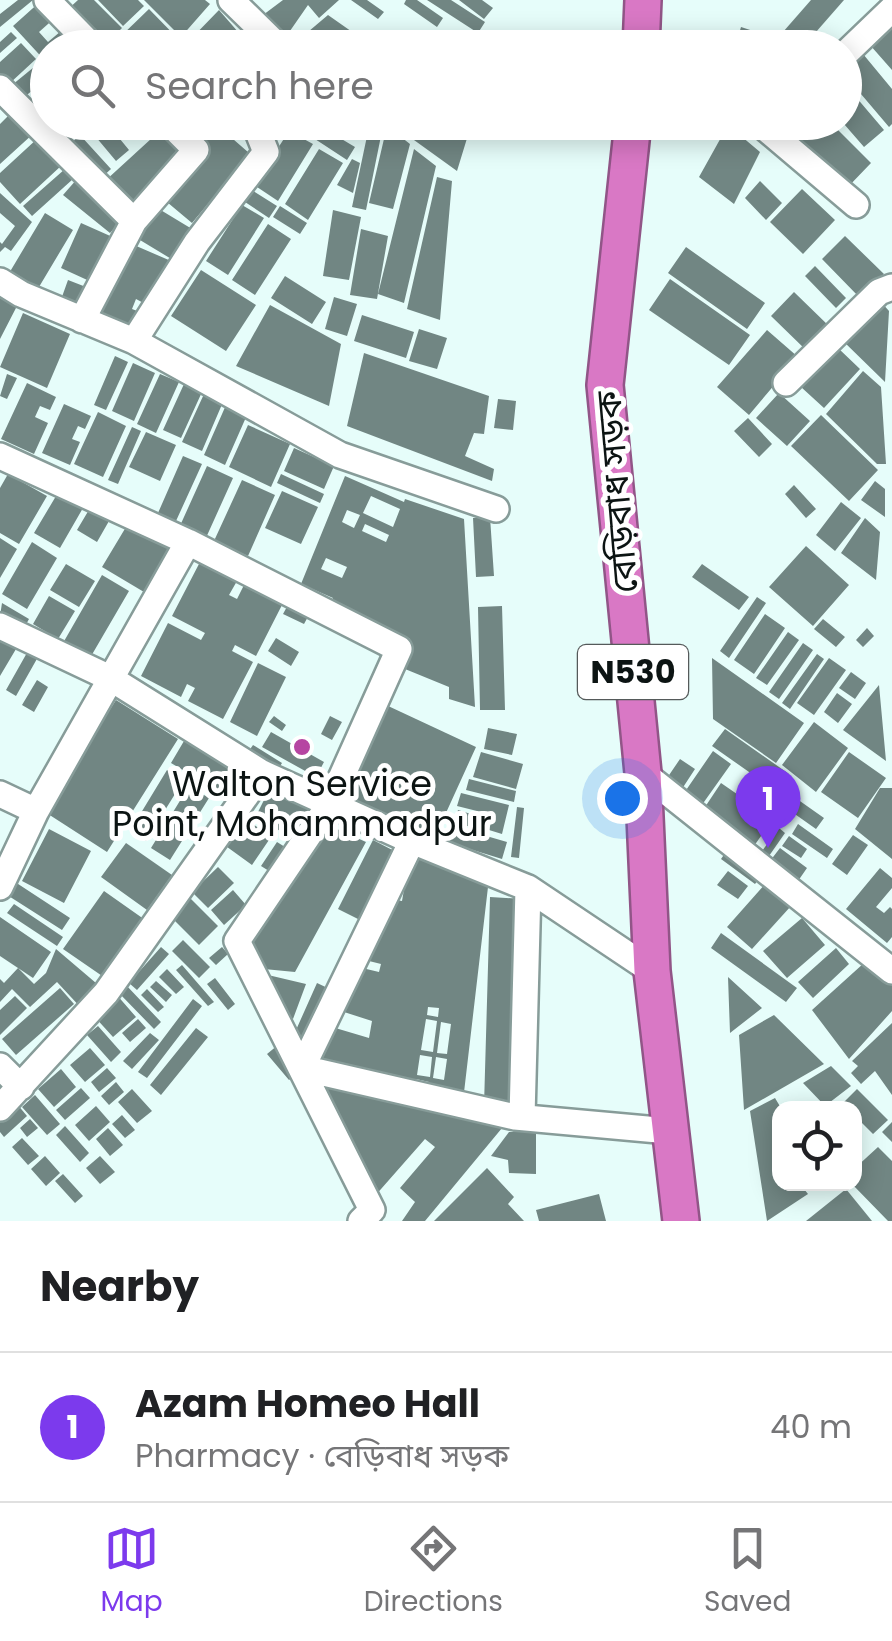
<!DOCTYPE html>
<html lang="en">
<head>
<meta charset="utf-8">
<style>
  :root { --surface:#fff; --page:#f6f6f6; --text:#202124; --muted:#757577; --line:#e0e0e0; --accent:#7c3aed }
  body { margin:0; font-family:Poppins,"Noto Sans Bengali",sans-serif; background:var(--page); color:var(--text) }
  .controls { position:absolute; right:30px; bottom:30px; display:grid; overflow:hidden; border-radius:20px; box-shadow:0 5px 25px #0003 }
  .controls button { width:90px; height:90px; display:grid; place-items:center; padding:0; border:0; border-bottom:2px solid var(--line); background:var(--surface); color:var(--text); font:50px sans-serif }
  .you { position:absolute; left:622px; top:798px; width:35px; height:35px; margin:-25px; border:8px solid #fff; border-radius:50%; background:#1a73e8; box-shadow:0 0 0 15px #1a73e833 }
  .badge { display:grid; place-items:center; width:65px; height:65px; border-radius:50%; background:var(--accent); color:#fff; font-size:32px; font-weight:700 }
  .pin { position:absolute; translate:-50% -82px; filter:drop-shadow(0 2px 5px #0008) }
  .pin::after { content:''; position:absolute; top:52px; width:35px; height:30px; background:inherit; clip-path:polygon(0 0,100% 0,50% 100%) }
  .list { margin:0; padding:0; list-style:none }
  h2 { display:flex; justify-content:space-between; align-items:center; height:130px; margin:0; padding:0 40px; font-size:42px }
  h2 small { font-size:32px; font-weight:400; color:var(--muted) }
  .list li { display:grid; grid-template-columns:65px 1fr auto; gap:30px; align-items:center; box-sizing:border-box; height:150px; padding:0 40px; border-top:2px solid var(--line) }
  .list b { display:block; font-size:38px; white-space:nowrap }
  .list p { margin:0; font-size:32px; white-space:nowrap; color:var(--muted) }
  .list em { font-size:32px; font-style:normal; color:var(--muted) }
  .icon { flex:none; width:55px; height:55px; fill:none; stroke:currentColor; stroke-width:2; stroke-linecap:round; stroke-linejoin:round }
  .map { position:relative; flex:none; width:892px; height:1221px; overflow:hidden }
  .search { position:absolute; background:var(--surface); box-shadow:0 5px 25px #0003; left:30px; right:30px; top:30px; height:110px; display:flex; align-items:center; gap:25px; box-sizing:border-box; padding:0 35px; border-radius:55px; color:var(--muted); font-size:38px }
  .sheet { height:280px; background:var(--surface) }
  nav { display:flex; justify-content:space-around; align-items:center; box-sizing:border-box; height:140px; border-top:2px solid var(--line); background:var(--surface); font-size:28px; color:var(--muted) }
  nav a { display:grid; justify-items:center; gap:5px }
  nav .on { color:var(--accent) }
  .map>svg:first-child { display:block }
</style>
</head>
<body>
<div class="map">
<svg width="892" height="1221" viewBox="0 0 892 1221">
  <rect width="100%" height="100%" fill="#e6fdfa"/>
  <path fill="#718683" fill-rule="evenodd" d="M18 0H33L0 27V14Z
    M42 0 57 16 39 32 48 42 67 26 81 42 75 48H48V64L13 26Z
    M78 0H94L122 28 102 48 66 11Z
    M98 0H138L144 6 123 26Z
    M144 0H205L210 4 181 37Z
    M283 0H339L319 18 308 5 283 41 259 18Z
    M351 0H367L384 12 378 19Z
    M406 0H417L443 18 437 27 404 4Z
    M427 0H451L485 22 478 33Z
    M459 0H482L493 8 484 19Z
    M811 0H844L802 48H769Z
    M149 9 187 48H127L118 39Z
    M219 10 252 48H192L187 43Z
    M328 15 375 48H289Z
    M892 26V70L870 45Z
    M741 27 769 36 766 48H749L751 41 738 37Z
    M11 32 17 38 0 53V42Z
    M451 35 466 48H444Z
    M21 43 36 59 9 84 0 73V62Z
    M863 54 892 89V124L889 127 844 74V69Z
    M39 63 48 78 23 98 12 85Z
    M844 83 884 130 864 147 844 124Z
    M45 90 48 93V122H73L78 129 62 141 29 103Z
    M13 111 34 133 0 164V124Z
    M87 122H106L129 150 116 161 85 124Z
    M124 122H148L134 134Z
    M271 122H289L273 142Z
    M289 122H313L355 147 347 160Z
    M325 122H366L355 140Z
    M370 122 383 126 366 210 352 207Z
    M389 122H472L457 171Z
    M796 122H830L871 163 846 189 787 132Z
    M728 125 760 152 734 204 699 177Z
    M218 126 256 159 213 210 207 205 192 223 161 197Z
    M387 126 410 144 393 209 369 203Z
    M164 127 187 153 133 214 105 181Z
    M289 131 313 144 278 201 254 185Z
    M80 135 111 169 100 179 69 145Z
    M38 138 62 165 20 204 0 182V173Z
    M319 149 343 163 308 220 285 204Z
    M414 149 436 166 404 303 378 294Z
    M352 159 360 163 353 193 337 185Z
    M65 169 73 179 32 216 23 206Z
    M437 177 452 181 440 320 407 309Z
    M77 179 124 217 110 233 63 195Z
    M760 181 782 203 766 220 745 198Z
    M250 189 277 206 269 218 242 200Z
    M802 189 835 220 803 254 770 222Z
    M0 193 32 222 11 251 5 247 0 252V242L2 244 15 226 0 213Z
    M242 205 264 218 228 275 206 261Z
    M154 206 192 229 173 260 135 237Z
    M280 206 307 223 300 234 273 217Z
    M333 210 361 217 349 280 323 276Z
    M45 213 73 230 36 292 8 275Z
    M81 223 117 239 96 284 61 268Z
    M268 224 291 239 255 295 232 280Z
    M361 229 388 236 377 299 350 295Z
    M845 236 884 274 860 298 822 259Z
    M127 242 171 261 151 307 136 299 132 309 145 314 139 329 97 310Z
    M686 247 765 303 747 329 668 273Z
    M815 266 846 298 836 308 805 276Z
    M201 270 256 305 226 351 171 316Z
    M285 276 326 302 312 324 271 298Z
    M670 279 750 335 729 365 649 310Z
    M68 280 86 287 75 315 58 308Z
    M794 292 831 328 808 352 771 316Z
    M334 297 357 304 347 336 325 329Z
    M0 298 17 306 0 339Z
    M881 302 889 311 885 382 841 339Z
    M270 305 341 344 329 406 236 366Z
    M23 313 70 334 47 388 0 367Z
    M362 315 414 332 406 358 354 341Z
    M419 329 447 338 437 369 409 361Z
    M767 330 798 357 749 415 717 387Z
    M838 348 860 369 824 408 801 387Z
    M364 353 489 396 484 434 474 433 465 456 494 469 492 481 347 426Z
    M115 356 128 362 106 410 94 405Z
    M133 363 155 373 134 421 112 411Z
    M863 371 881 387 886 464H877L826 414Z
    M7 374 17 378 7 399 0 396Z
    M160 374 179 382 156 433 137 424Z
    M27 383 56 397 50 410 40 406 35 417 48 423 34 454 1 439Z
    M184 384 202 392 181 438 163 430Z
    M779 393 810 421 787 446 756 418Z
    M204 394 223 402 202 451 182 442Z
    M498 399 516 401 513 430 494 428Z
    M64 404 91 416 85 429 78 426 72 439 80 442 70 465 42 453Z
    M226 405 247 415 225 465 204 455Z
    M98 412 126 426 103 477 74 464Z
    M821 415 878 470 849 501 791 446Z
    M748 418 772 444 759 457 734 431Z
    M248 425 290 444 271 487 229 467Z
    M132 427 141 431 118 484 108 480Z
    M146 432 176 445 160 481 129 467Z
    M294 448 334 466 324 489 284 471Z
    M183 456 202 464 176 521 158 513Z
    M207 466 233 478 205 540 179 528Z
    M8 474 47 496 19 544 0 533V488Z
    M281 474 324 494 320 503 277 483Z
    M345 476 404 502 405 499 464 519 475 707 449 699V687L405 669 410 639 330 603 333 598 301 584ZM371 496 400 509 393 527 363 513ZM347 510 360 515 354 528 342 522ZM365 524 389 535 386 542 362 531ZM326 558 347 567 342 578 321 569Z
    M242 480 275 495 248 556 214 541Z
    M875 481 885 489V517L861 500Z
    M794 485 816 509 806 518 785 494Z
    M62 486 87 501 60 548 34 533Z
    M282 491 318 507 301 544 265 528Z
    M841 502 861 518 835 551 816 535Z
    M93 503 113 514 97 542 77 530Z
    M490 517 494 576 476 577 473 518Z
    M865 518 880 532 876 580 841 553Z
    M129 522 170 547 144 592 102 567Z
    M0 538 17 549 0 578Z
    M32 542 57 558 27 609 2 594Z
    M806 546 849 585 813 626 769 587Z
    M200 562 237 581 229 595 237 599 244 585 282 605 256 656 235 645 232 651 253 662 223 719 188 701 195 688 187 684 181 697 141 676 168 623 201 640 205 633 172 616Z
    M66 564 95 581 79 607 50 590Z
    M702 564 749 597 739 610 692 577Z
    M102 575 129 591 90 658 63 643Z
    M49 596 75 611 58 639 33 624Z
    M757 597 766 603 729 658 720 651Z
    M2 603 29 619 23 630 0 616Z
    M289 603 310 613 304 624 283 614Z
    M502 606 505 710H480L478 607Z
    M765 614 785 628 754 674 734 660Z
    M823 619 845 637 836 647 814 629Z
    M867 628 874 636 863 647 856 640Z
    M788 632 799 640 767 685 756 678Z
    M276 638 299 652 291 666 268 651Z
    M0 639 16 649 0 676Z
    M803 643 813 650 779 699 769 692Z
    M28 651 38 657 16 696 6 690Z
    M817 654 824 659 790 709 782 703Z
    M712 658 804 723 776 763 713 719Z
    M829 658 846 670 814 715 797 703Z
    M258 663 286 677 257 736 230 722Z
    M851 672 866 683 855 699 839 688Z
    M37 680 48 687 34 712 22 705Z
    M879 685 886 761 843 730Z
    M837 693 852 704 838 723 824 712Z
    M116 700 178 739 107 852 45 812Z
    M386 705 476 747 435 837 345 796Z
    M274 716 286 725 282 731 269 722Z
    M330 716 342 722 332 740 321 734Z
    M814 722 848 748 816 792 782 765Z
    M488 728 517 734 512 755 484 749Z
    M725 729 789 774 780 787 824 818 816 829 765 793 769 786 712 746Z
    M271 732 324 762 316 777 262 747Z
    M184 741 241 776 228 797 171 763Z
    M253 745 282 763 274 776 244 758Z
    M713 751 731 764 699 809 682 796Z
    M481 752 523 764 516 789 473 777Z
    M849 752 886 778 858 818 821 792Z
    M680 759 695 769 678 795 663 784Z
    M167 770 183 781 146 841 130 831Z
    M469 779 516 791 514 802 466 790Z
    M721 783 773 819 754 846 703 810Z
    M189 786 209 798 170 860 151 848Z
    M270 788 316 812 300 841 255 818Z
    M880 788H892V859L855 829Z
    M461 793 509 805 502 834 489 830 493 815 457 806Z
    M765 796 786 811 780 820 758 805Z
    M517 807 524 808 519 858 511 857Z
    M458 810 487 819 484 831 454 822Z
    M242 816 271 837 252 865 223 844Z
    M798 824 833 849 827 858 792 834Z
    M328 825 366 842 295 972 264 969 241 942Z
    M452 826 507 842 502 859 447 842Z
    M779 828 785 833 769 856 762 851Z
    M49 829 91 851 64 903 22 881Z
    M853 835 868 845 847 875 832 864Z
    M789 836 807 849 801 858 782 846Z
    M373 840 402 855 368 924 338 909Z
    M277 842 293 852 277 876 261 866Z
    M126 843 172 875 147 910 101 877Z
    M780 848 807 868 798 881 770 861Z
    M728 849 762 875 755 884 721 859Z
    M410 855 488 887 463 1101 314 1070 332 1027 369 1038 372 1021 344 1012 358 967 379 972 381 964 365 960 391 899 402 901ZM428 1007 439 1008 438 1017 427 1015ZM426 1019 437 1021 433 1052 421 1050ZM441 1022 451 1024 447 1054 437 1053ZM420 1055 432 1057 430 1077 417 1075ZM436 1057 447 1059 444 1080 433 1078ZM416 1079 429 1082 428 1090 415 1086Z
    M218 867 234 883 208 908 192 892Z
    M880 868 892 878V888L876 907 884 913 890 907 892 909V937L887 943 846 909Z
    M728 871 748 886 738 899 717 885Z
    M12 880 70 918 62 930 4 893Z
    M765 884 791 906 752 949 727 927Z
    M233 890 246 905 224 925 211 910Z
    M104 891 148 922 108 980 63 949Z
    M490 897 523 899 516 1107 484 1106Z
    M190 898 218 926 199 945 171 917Z
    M14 904 63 937 57 946 7 913Z
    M0 917 51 952 33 978 0 956Z
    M802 918 825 945 787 978 763 951Z
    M721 933 797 988 786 1002 711 948Z
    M183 940 210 967 199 978 172 951Z
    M161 947 169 954 137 990 129 983Z
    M222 947 228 954 216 965 209 958Z
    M836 948 849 964 813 998 798 982Z
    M56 949 103 989 83 1010 57 982 30 1007 12 989 0 1002V979L4 983 18 968 34 984 46 973Z
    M864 963 892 984V1011L849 1059 812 1010Z
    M182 965 214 1002 208 1006 176 970Z
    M167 969 184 987 176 994 159 977Z
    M268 975 306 984 293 1019 279 1012Z
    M728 977 762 1008 730 1033Z
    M215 978 235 1004 228 1010 207 984Z
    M156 981 172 995 166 1002 150 987Z
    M317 983 334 991 308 1047 292 1039Z
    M126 985 161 1022 154 1029 118 992Z
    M60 988 74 1004 16 1055 2 1039Z
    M147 989 164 1007 158 1012 141 995Z
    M116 994 136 1017 113 1037 93 1015Z
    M15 996 27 1008 0 1035V1010Z
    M193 999 202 1006 147 1078 138 1072Z
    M774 1015 824 1064 744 1110 739 1035Z
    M138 1019 146 1028 130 1042 122 1033Z
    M892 1023V1095L875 1071 861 1084 851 1073 858 1066 852 1061Z
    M98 1026 121 1052 111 1062 87 1035Z
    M196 1028 208 1037 161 1095 150 1085Z
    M150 1033 159 1040 132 1069 123 1061Z
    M278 1045 300 1071 289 1080 267 1054Z
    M90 1048 105 1065 85 1082 70 1065Z
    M831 1066 851 1086 825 1106 803 1083Z
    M107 1068 116 1078 99 1092 91 1082Z
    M61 1069 76 1087 54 1107 38 1089Z
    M313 1080 448 1109 458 1118 465 1109 507 1122 425 1221H402L415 1202 400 1188 435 1147 425 1139 374 1197Z
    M116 1082 124 1092 109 1105 101 1096Z
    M81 1088 90 1098 65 1120 56 1110Z
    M132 1089 152 1111 137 1123 118 1102Z
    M857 1089 888 1120 873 1134 854 1115V1108H848L843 1103Z
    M35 1095 60 1124 47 1135 22 1107Z
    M775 1098 781 1108 780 1149 776 1151 780 1156V1184H800L808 1194 767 1221 750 1111Z
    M17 1104 27 1116 4 1137 0 1132V1119Z
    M96 1106 110 1122 89 1141 75 1125Z
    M122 1115 135 1130 125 1138 112 1124Z
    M30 1119 38 1128 27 1137 20 1128Z
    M892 1122V1142L882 1132Z
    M65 1126 89 1153 80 1162 56 1135Z
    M108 1128 123 1145 110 1156 96 1139Z
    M509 1132H536V1174L509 1173 508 1160 491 1156Z
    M22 1138 39 1156 28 1165 12 1147Z
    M878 1147 892 1161V1221H888L852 1184 854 1169Z
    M45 1156 60 1173 46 1186 31 1169Z
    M100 1156 115 1172 100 1184 86 1168Z
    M487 1168 514 1197 508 1204 524 1221H434Z
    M63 1174 83 1196 75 1203 55 1181Z
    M846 1189 872 1221H806Z
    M599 1194 606 1221H539L536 1210Z"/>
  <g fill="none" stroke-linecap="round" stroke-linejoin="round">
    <defs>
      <path id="minor" d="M47 0 94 48
        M231 0 280 48
        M844 55 892 9
        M0 88 134 221
        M758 122 856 205
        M0 281 21 294 134 341 340 455 496 509
        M82 320 134 221 196 150 168 122
        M134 341 197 242 266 152 258 132 266 122
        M786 383 879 292 892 287
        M0 456 188 542 399 649 329 805 237 941 372 1210 361 1221
        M0 626 110 678 262 773 412 841 528 888 652 971
        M643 773 892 971
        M0 794 36 811
        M0 887 36 811 188 542
        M0 1066 21 1087
        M302 1068 515 1117 669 1131
        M302 1068 412 841
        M0 1108 106 993 262 773
        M522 1117 528 888"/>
      <path id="highway" d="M641 48 643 0
        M633 122 605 385 643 773 652 971 681 1221"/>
    </defs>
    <use href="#minor" stroke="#879c99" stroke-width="30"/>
    <use href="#highway" stroke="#915587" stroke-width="40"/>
    <use href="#minor" stroke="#fff" stroke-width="25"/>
    <use href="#highway" stroke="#d978c5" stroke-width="35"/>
  </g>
  <circle fill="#b645a2" stroke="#fff" stroke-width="4" cx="302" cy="747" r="10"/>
  <g text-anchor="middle" stroke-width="10" stroke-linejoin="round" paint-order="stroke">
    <rect fill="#fff" stroke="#555a5a" stroke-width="2.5" x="578" y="645" width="110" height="54" rx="8"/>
    <g font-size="32" font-weight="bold" fill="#0c1413">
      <text x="633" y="683">N530</text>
    </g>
    <g font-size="35" fill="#0c1413" stroke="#fff">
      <text transform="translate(617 492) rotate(-95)" y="12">বেড়িবাধ সড়ক</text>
    </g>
    <g font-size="35" fill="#0c1413" stroke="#fff">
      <text x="302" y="796">Walton Service<tspan x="302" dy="40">Point, Mohammadpur</tspan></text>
    </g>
  </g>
</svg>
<div class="controls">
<button><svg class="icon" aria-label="locate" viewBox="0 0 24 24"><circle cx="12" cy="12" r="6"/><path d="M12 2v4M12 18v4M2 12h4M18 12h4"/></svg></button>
</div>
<div class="you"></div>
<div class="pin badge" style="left:768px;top:848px">1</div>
<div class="search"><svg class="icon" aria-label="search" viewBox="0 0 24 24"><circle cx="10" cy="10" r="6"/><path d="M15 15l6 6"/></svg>Search here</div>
</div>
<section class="sheet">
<h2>Nearby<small></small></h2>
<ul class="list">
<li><span class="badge">1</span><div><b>Azam Homeo Hall</b><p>Pharmacy · বেড়িবাধ সড়ক</p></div><em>40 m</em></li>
</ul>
</section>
<nav>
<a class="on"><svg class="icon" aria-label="map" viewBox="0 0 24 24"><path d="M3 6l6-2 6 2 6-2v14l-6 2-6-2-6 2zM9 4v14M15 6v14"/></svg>Map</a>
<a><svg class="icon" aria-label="directions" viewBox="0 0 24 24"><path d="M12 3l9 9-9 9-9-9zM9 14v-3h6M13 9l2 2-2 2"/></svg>Directions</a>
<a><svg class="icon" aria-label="saved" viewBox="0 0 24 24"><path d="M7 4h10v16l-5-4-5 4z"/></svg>Saved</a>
</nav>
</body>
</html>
